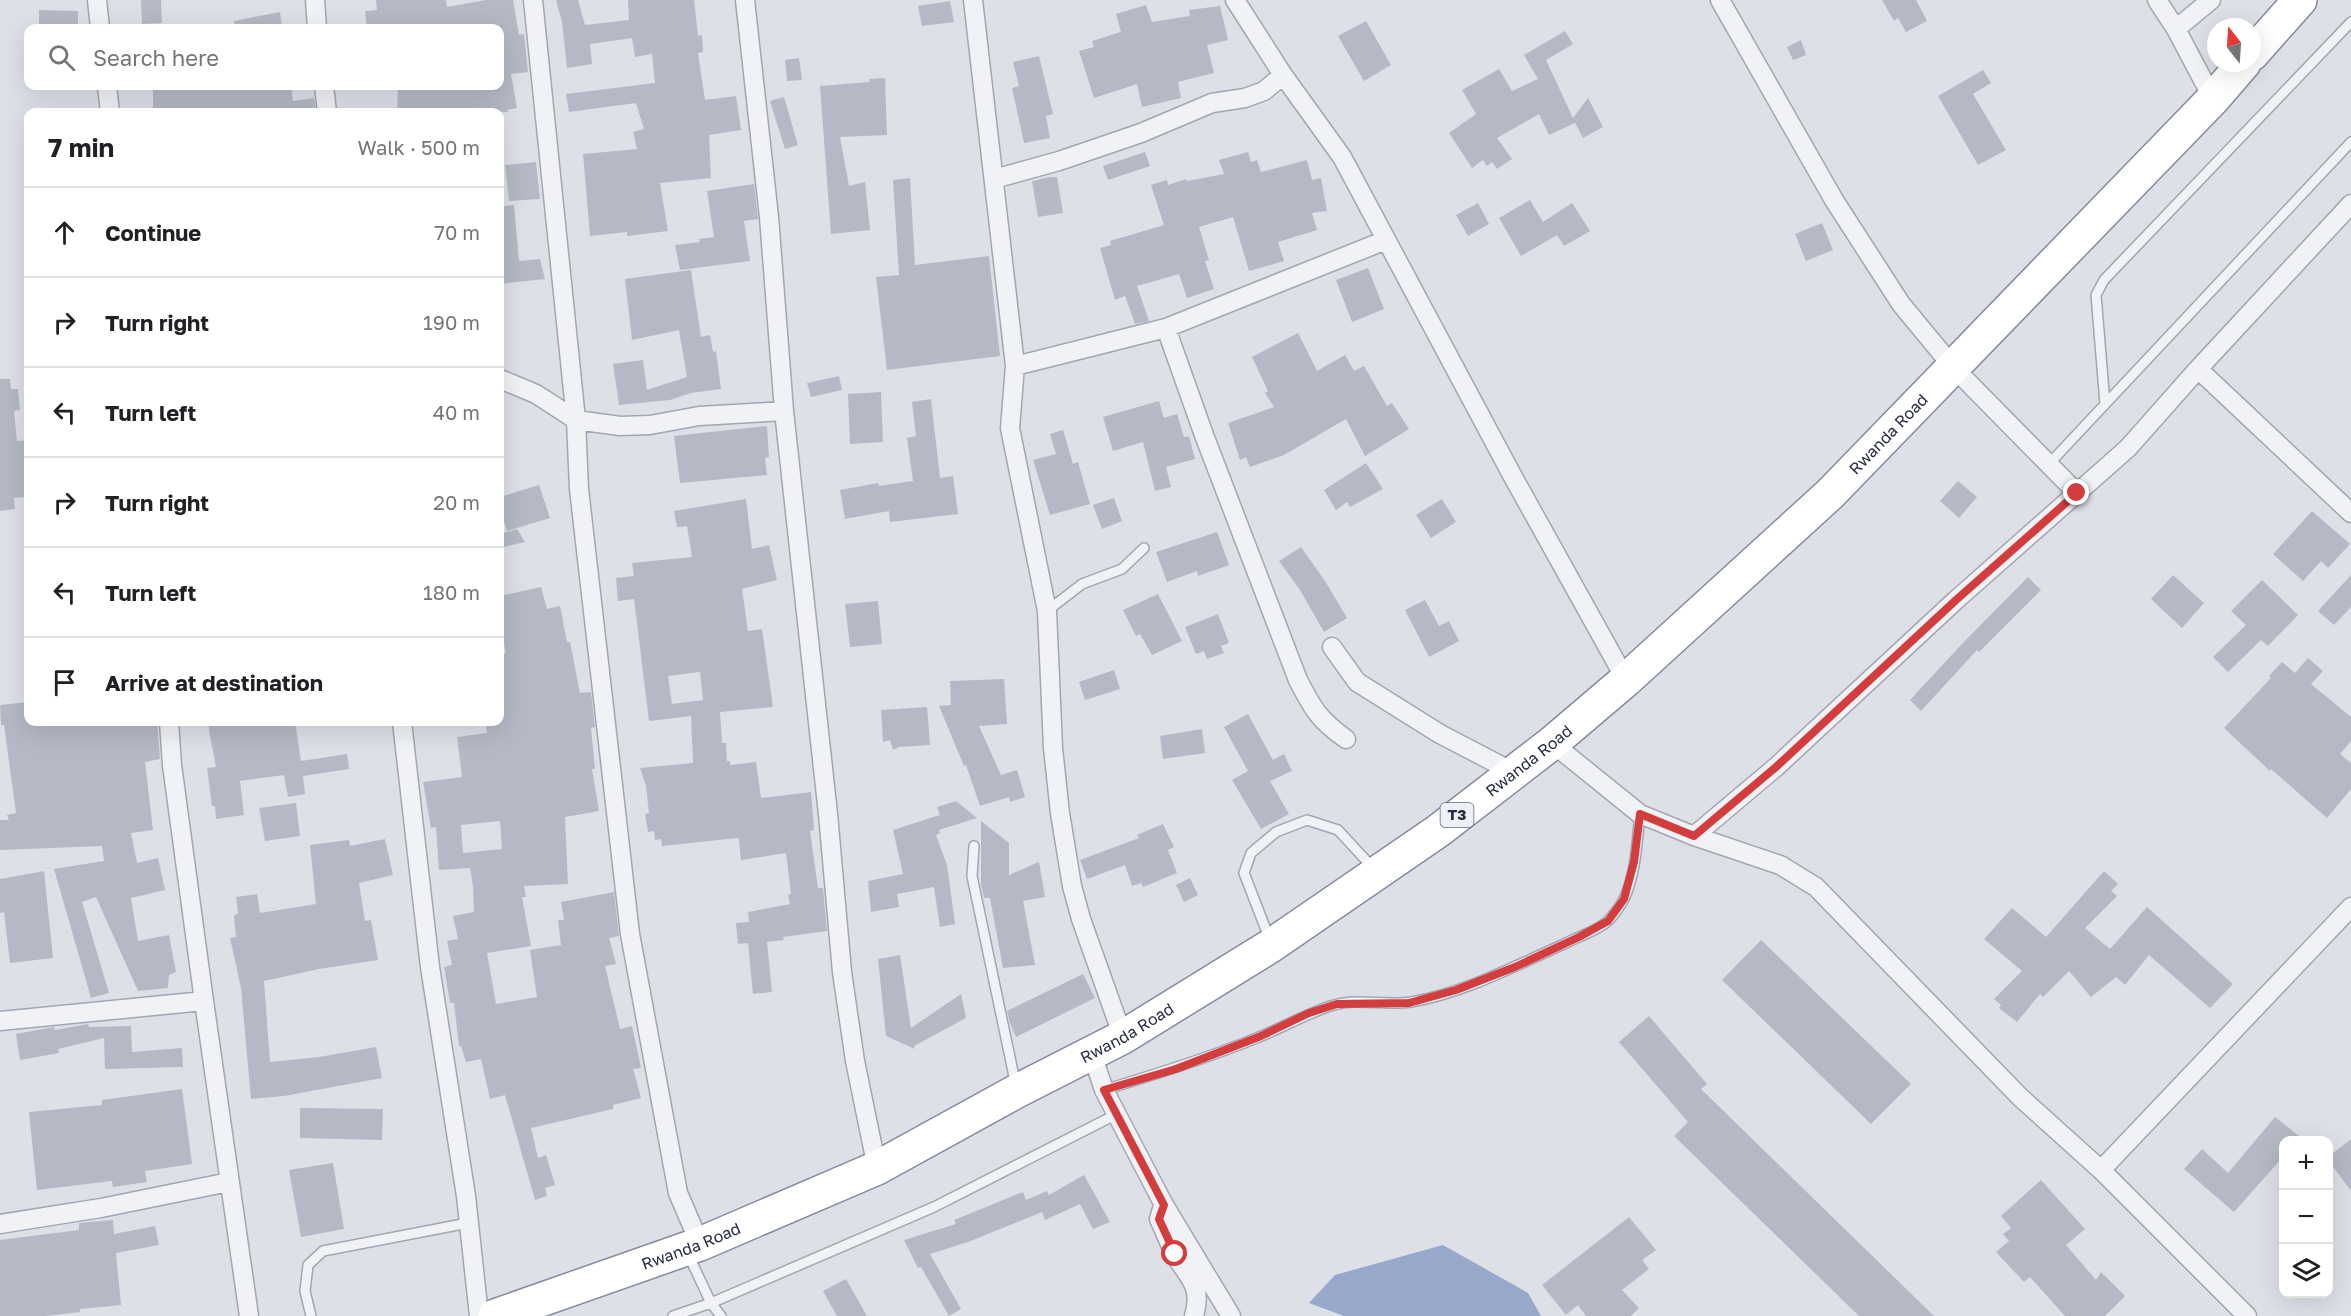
<!DOCTYPE html>
<html lang="en">
<head>
<meta charset="utf-8">
<style>
  :root { --surface:#fff; --page:#f6f6f6; --text:#202124; --muted:#757577; --line:#e0e0e0 }
  body { margin:0; font-family:"Golos Text",sans-serif; background:var(--page); color:var(--text) }
  .controls { position:absolute; right:18px; bottom:18px; display:grid; overflow:hidden; border-radius:12px; box-shadow:0 6px 24px #0002 }
  .controls button { width:54px; height:54px; display:grid; place-items:center; padding:0; border:0; border-bottom:2px solid var(--line); background:var(--surface); color:var(--text); font:30px sans-serif }
  .compass { position:absolute; left:2207px; top:18px; width:54px; height:54px; border-radius:50%; background:var(--surface); box-shadow:0 6px 24px #0002; rotate:343deg }
  .stop { position:absolute; width:18px; height:18px; margin:-14px; border:4px solid #d33d3d; border-radius:50%; background:#fff }
  .stop.end { background:#d33d3d; border-color:#fff; box-shadow:0 2px 6px #0008 }
  .list { margin:0; padding:0; list-style:none }
  h2 { display:flex; justify-content:space-between; align-items:center; height:78px; margin:0; padding:0 24px; font-size:26px }
  h2 small { font-size:20px; font-weight:400; color:var(--muted) }
  .list li { display:grid; grid-template-columns:39px 1fr auto; gap:18px; align-items:center; box-sizing:border-box; height:90px; padding:0 24px; border-top:2px solid var(--line) }
  .list b { display:block; font-size:22px; white-space:nowrap }
  .list em { font-size:20px; font-style:normal; color:var(--muted) }
  .icon { flex:none; width:33px; height:33px; fill:none; stroke:currentColor; stroke-width:2; stroke-linecap:round; stroke-linejoin:round }
  .map { position:relative; flex:none; width:2351px; height:1316px; overflow:hidden }
  .search { position:absolute; background:var(--surface); box-shadow:0 6px 24px #0002; left:24px; top:24px; width:480px; height:66px; display:flex; align-items:center; gap:15px; box-sizing:border-box; padding:0 21px; border-radius:12px; color:var(--muted); font-size:22px }
  .panel { position:absolute; background:var(--surface); box-shadow:0 6px 24px #0002; left:24px; top:108px; width:480px; height:618px; border-radius:12px }
  .map>svg:first-child { display:block }
</style>
</head>
<body>
<div class="map">
<svg width="2351" height="1316" viewBox="0 0 2351 1316">
  <rect width="100%" height="100%" fill="#dee0e8"/>
  <path fill="#97a8ca" d="M1443 1245 1528 1293 1541 1316H1344L1309 1303 1335 1275Z"/>
  <path fill="#b5b9c5" fill-rule="evenodd" d="M141 0H161L162 23 142 24Z
    M376 0H446L447 7 486 0H513L519 35 524 34 528 72 511 74 517 108 507 110 508 112H397L398 86H500V28H367L365 11 377 10Z
    M556 0H578L585 25 629 20 628 0H694L698 36 702 35 703 52 698 53 705 100 736 96 741 130 709 135 711 178 660 183 668 231 627 236V232L590 236 583 154 637 149 633 132 644 129 636 103 569 112 566 94 655 83 652 54 635 57 632 38 590 44 592 64 567 68 562 22Z
    M1882 0H1916L1927 21 1906 32 1898 18 1894 21Z
    M950 1 954 22 922 26 918 6Z
    M1146 5 1152 22 1190 16 1189 10 1220 6 1228 40 1207 45 1214 73 1178 82 1181 98 1142 107 1137 84 1094 98 1079 51 1094 47 1092 41 1121 32 1116 14Z
    M39 10 78 11V28H39Z
    M280 12 282 26 271 28H235L234 21Z
    M1366 21 1391 65 1364 81 1338 36Z
    M1565 31 1573 44 1546 60 1573 118 1588 98 1603 127 1583 138 1575 123 1549 135 1539 114 1497 138 1512 159 1497 169 1492 162 1487 166 1483 160 1472 168 1449 133 1476 114 1462 90 1499 69 1512 91 1538 79 1524 55Z
    M1801 40 1806 55 1793 60 1787 47Z
    M1039 56 1053 114 1046 116 1050 138 1024 143 1012 88 1019 86 1013 62Z
    M799 58 802 80 787 81 785 60Z
    M1983 70 1991 83 1973 94 2006 150 1978 165 1938 96Z
    M885 78 887 135 840 137 849 186 865 182 870 230 831 234 820 86 870 82 869 79Z
    M153 86H291L293 101 314 98 316 112H194V109H153Z
    M784 97 798 145 785 149 770 101Z
    M1145 152 1150 166 1108 180 1103 166Z
    M1248 152 1251 162 1257 160 1261 172 1307 160 1312 180 1321 178 1327 211 1312 213 1317 230 1278 242 1284 261 1249 271 1233 217 1199 227 1209 260 1205 261 1214 289 1187 298 1179 274 1137 286 1149 321 1135 324 1125 296 1115 300 1100 248 1111 245 1110 241 1164 225 1151 185 1167 180 1168 185 1186 179 1187 181 1224 174 1219 160Z
    M536 162 540 199 509 201 505 165Z
    M1050 177H1057L1063 213 1038 217 1032 181Z
    M910 178 915 265 989 256 1000 356 887 370 876 277 899 275 893 180Z
    M754 184 758 219 744 221 750 261 680 270 675 245 700 242 699 239 714 237 707 191Z
    M1530 200 1543 222 1572 203 1590 231 1564 246 1557 235 1521 256 1499 218Z
    M1478 203 1489 224 1468 236 1456 215Z
    M514 205 519 261 540 259 545 279 500 284V207Z
    M1822 223 1833 250 1806 261 1795 234Z
    M1368 268 1384 309 1352 322 1336 280Z
    M691 270 701 337 710 335 713 352 716 351 721 389 691 393 670 400 619 405 613 364 643 360 647 390 687 377 679 330 632 340 625 279Z
    M1298 333 1317 371 1345 355 1354 371 1364 366 1387 406 1392 403 1409 429 1365 456 1346 419 1284 455 1250 467 1246 457 1240 460 1228 423 1274 407 1265 393 1268 391 1252 357Z
    M839 376 842 390 811 397 807 383Z
    M0 379H10L11 389H18L20 410 14 411 17 441 28 440V497L14 498 15 509 0 511Z
    M881 392 883 442 850 444 848 394Z
    M931 399 940 478 953 476 958 514 890 522 889 511 845 519 840 490 878 483 879 486 913 481 907 438 916 436 912 402Z
    M1159 401 1164 418 1177 414 1184 437 1189 436 1195 459 1166 467 1171 487 1155 491 1143 442 1113 451 1103 417Z
    M767 426 769 457 765 458 767 475 680 483 674 436Z
    M1063 430 1073 464 1078 462 1090 504 1050 515 1033 460 1056 454 1050 434Z
    M1366 463 1383 489 1350 507 1347 502 1336 510 1324 490Z
    M1958 481 1977 497 1959 518 1940 501Z
    M539 485 550 518 507 531 500 507V497Z
    M1114 498 1122 521 1102 529 1093 505Z
    M746 499 752 549 769 545 777 580 742 589 748 631 762 629 773 707 720 712 722 743H726L727 761H730V765L756 762 761 798 811 792 814 830 810 831 818 888H823L827 931 783 937 784 940 767 942 772 992 753 994 748 943 738 944 736 923 749 922 748 912 790 904 788 895 791 894 786 853 741 860 739 839 737 838 662 846 661 839 655 840 654 831 648 832 645 814 649 813 646 786 640 768 693 763 691 716 649 721 634 599 618 601 616 578 634 576 632 563 692 557 687 526 677 527 674 511ZM700 672 703 700 672 704 668 676Z
    M1442 499 1456 522 1431 538 1416 515Z
    M2312 511 2350 544 2328 568 2321 561 2303 581 2273 554Z
    M517 529 525 542 500 548V534Z
    M1217 532 1229 565 1198 576 1197 571 1167 582 1156 552Z
    M1301 547 1325 581 1347 618 1324 632 1300 590 1279 561Z
    M2173 575 2204 603 2182 628 2151 599Z
    M2351 575V607L2334 625 2318 611Z
    M2028 577 2041 590 1979 652 1977 650 1921 711 1910 700 1960 646Z
    M2262 580 2298 615 2268 646 2261 640 2228 672 2213 657 2246 625 2231 611Z
    M541 587 547 609 560 606 567 642H570L580 693 591 692 595 727 591 728 595 769H592L599 811 565 817 568 884 524 886 526 897H522L531 946 487 953 496 1004 537 997 530 950 561 945 558 920H564L561 902 614 892 619 936 609 938 616 964 605 966 620 1029 632 1026 641 1068 633 1069 641 1098 613 1105V1109L531 1128 538 1158 546 1155 555 1185 545 1188 547 1196 535 1200 505 1095 490 1099 481 1059 466 1062 461 1046H459L454 1003H450L444 967 452 965 447 941 458 939 453 916 474 912 473 886 470 868 439 870 436 827 431 828 423 782 462 777 457 737 487 733 486 722H500V655L506 653 500 625V596ZM500 821 502 849 463 853 461 825Z
    M1158 594 1182 641 1152 655 1140 634 1136 636 1123 610Z
    M1425 600 1439 626 1449 621 1459 641 1429 657 1405 610Z
    M878 601 882 644 850 647 845 604Z
    M1218 614 1229 643 1221 646 1224 653 1207 659 1204 651 1196 654 1185 627Z
    M2308 658 2323 671 2311 684 2351 717V741L2340 754 2351 763V789L2327 818 2271 769 2270 771 2224 728 2271 678 2269 676 2282 662 2295 673Z
    M1114 670 1120 689 1085 700 1079 682Z
    M1004 679 1007 724 979 726 1001 775 1017 770 1025 797 1010 802 1009 797 980 806 966 765 964 766 939 706 951 705 950 681Z
    M28 702V722H157L160 759 145 762 153 830 131 833 137 863 158 858 165 890 131 898 138 941 169 935 176 972 169 975 168 988 138 991 96 897 82 902 109 993 91 998 54 869 104 861 102 846 0 850V820H9L7 815 16 813 4 725H1L0 705Z
    M927 707 930 745 899 747 893 750 890 740 883 742 881 710Z
    M1248 714 1273 760 1284 754 1292 771 1270 781 1289 814 1261 829 1232 780 1248 771 1224 727Z
    M209 722H295L301 761 347 754 349 769 303 776 305 794 288 797 284 775 240 781 244 815 216 819 215 806H212L207 768 216 767 209 731Z
    M1202 729 1205 753 1163 759 1160 736Z
    M956 801 977 818 939 830 940 833 936 835 947 865 955 924 940 927 934 887 897 894 899 907 871 912 868 881 903 874 893 830 940 815 937 807Z
    M296 803 300 836 265 841 259 808Z
    M981 821 1009 843V875L1039 862 1045 897 1023 901 1035 965 1003 968 990 898H984L981 885Z
    M1163 824 1174 847 1168 850 1177 873 1143 887 1141 883 1132 886 1125 865 1087 879 1080 860 1139 838 1137 835Z
    M385 839 393 875 359 883 365 921 371 920 378 960 319 969 264 981 270 1062 319 1057 376 1047 382 1078 284 1096 251 1099 241 988 230 938 236 937 234 916 238 913 236 897 257 894 260 913 316 904 310 845 349 840 350 846Z
    M44 871 53 958 10 963 4 912 0 913V879Z
    M2104 871 2118 884 2111 891 2117 896 2085 928 2110 949 2147 907 2233 984 2210 1008 2149 955 2125 985 2116 977 2091 997 2069 971 2043 997 2040 994 2017 1022 1999 1008 2001 1005 1994 999 2022 971 1984 939 2012 908 2046 937Z
    M1190 878 1198 895 1184 902 1176 885Z
    M1761 940 1911 1084 1871 1124 1722 980Z
    M900 955 911 1028 961 994 966 1018 914 1046 915 1049 886 1036 878 959Z
    M1083 974 1095 998 1016 1037 1010 1023 1007 1011Z
    M1649 1016 1707 1084 1701 1089 1934 1316H1859L1674 1136 1688 1122 1619 1042Z
    M88 1024 89 1027 131 1026 132 1052 182 1048 183 1067 105 1069 104 1038 58 1049 59 1053 20 1060 16 1034 54 1027 55 1030Z
    M182 1089 192 1164 145 1171 147 1182 113 1187 112 1181 37 1190 29 1112 102 1105V1100Z
    M300 1108 383 1109 382 1140 300 1138Z
    M2275 1117 2304 1140H2283V1157L2234 1212 2184 1169 2202 1149 2228 1173Z
    M2351 1139V1191L2328 1160V1157Z
    M333 1163 344 1229 301 1237 289 1170Z
    M1084 1175 1110 1222 1093 1229 1080 1204 1045 1220 1042 1212 968 1242 930 1254 961 1309 949 1316 921 1267 918 1268 904 1240 956 1224 954 1220 1023 1192 1026 1200 1047 1191 1049 1195Z
    M2041 1180 2085 1229 2066 1245 2096 1280 2101 1272 2125 1296 2105 1316H2065L2030 1277 2024 1282 1996 1252 2009 1241 2003 1234 2011 1228 2001 1216Z
    M1629 1217 1656 1250 1642 1260 1649 1269 1622 1290 1639 1308 1631 1316H1586L1578 1305 1566 1315 1542 1285Z
    M113 1220 114 1234 155 1226 159 1245 116 1253 121 1305 80 1309V1312L46 1316H0V1240L79 1230V1223Z
    M846 1279 867 1316H837L823 1291Z"/>
  <g fill="none" stroke-linecap="round" stroke-linejoin="round">
    <defs>
      <path id="lane" d="M2105 404 2096 295 2104 280 2351 22
        M2049 464 2351 142
        M1047 611 1082 584 1122 569 1144 548
        M974 846 972 876 1016 1086
        M1270 940 1244 873 1251 853 1276 832 1307 820 1338 830 1374 869
        M1104 1090C1156 1074 1208 1058 1259 1037 1284 1027 1307 1013 1334 1005 1359 998 1386 1006 1411 1002 1464 993 1515 966 1564 944 1577 937 1597 931 1608 921 1613 916 1621 905 1624 899 1636 873 1637 842 1640 814
        M688 1254 711 1303 721 1316
        M311 1316 305 1291 308 1265 323 1251 468 1223
        M673 1316 711 1303 934 1207 1117 1114"/>
      <path id="street" d="M97 0 100 28
        M315 0 317 28
        M533 0 576 420 579 489 630 934 678 1193 700 1244
        M745 0 769 217 784 411 828 814 842 972 855 1061 877 1168
        M973 0 1015 366 1010 428 1047 611 1053 748 1060 813 1072 886 1081 919 1123 1037
        M1235 0 1283 75 1342 157 1512 475 1626 680
        M1720 0 1834 200 1901 304 1953 367 2077 493
        M2157 0 2176 29 2213 99
        M2176 29 2211 0
        M107 86 110 112
        M324 86 327 112
        M994 179 1059 161 1141 133 1212 103 1245 98 1264 91 1283 75
        M1166 328 1204 435 1298 680C1313 709 1319 720 1346 739
        M1015 366 1166 328 1386 240
        M2198 369 2351 513
        M500 379 536 394 576 420 620 426 650 425 699 416 784 411
        M1332 647 1357 682 1440 734 1513 772
        M169 722 172 765 204 1001 249 1316
        M402 722 430 967 466 1196 479 1316
        M1552 743 1640 814 1694 836 1780 865 1816 887 2020 1097 2101 1170 2247 1316
        M1694 836 1776 767 1956 600 2128 448 2198 369 2351 204
        M0 1021 204 1001
        M1092 1054 1104 1090 1164 1205 1231 1316
        M2101 1170 2351 907
        M1162 1209 1159 1219C1164 1230 1169 1242 1174 1253 1188 1278 1203 1285 1194 1316
        M0 1224 101 1208 229 1182"/>
      <g id="highway">
        <path d="M2252 54 2300 0"/>
        <path id="s1" d="M495 1316 700 1244 877 1168 1017 1091 1123 1037 1272 945 1438 831 1552 743 1626 680 1830 494 2213 99 2244 63"/>
      </g>
    </defs>
    <use href="#lane" stroke="#a3a6b2" stroke-width="12"/>
    <use href="#street" stroke="#a3a6b2" stroke-width="21"/>
    <use href="#highway" stroke="#858b9f" stroke-width="36"/>
    <use href="#lane" stroke="#f1f2f6" stroke-width="9"/>
    <use href="#street" stroke="#f1f2f6" stroke-width="18"/>
    <use href="#highway" stroke="#fff" stroke-width="33"/>
  </g>
  <g fill="none" stroke-linecap="round" stroke-linejoin="round">
    <path stroke="#d33d3d" stroke-width="8" d="M1175 1254 1159 1219 1164 1205 1104 1090 1176 1069 1261 1036 1309 1013 1337 1004 1409 1003 1456 990 1515 967 1579 937 1608 921 1624 899 1634 862 1640 814 1694 836 1776 767 1956 600 2077 493"/>
  </g>
  <g text-anchor="middle" stroke-width="4.5" stroke-linejoin="round" paint-order="stroke">
    <rect fill="#edf0f6" stroke="#626777" stroke-width="1.5" x="1440.5" y="803" width="33" height="24" rx="4.5"/>
    <g font-size="15" font-weight="bold" fill="#272c40">
      <text x="1457" y="820">T3</text>
    </g>
    <g font-size="16" fill="#272c40" stroke="#edf0f6">
      <text dy="6" stroke="none"><textPath href="#s1" startOffset="1666">Rwanda Road</textPath></text>
      <text dy="6" stroke="none"><textPath href="#s1" startOffset="1180">Rwanda Road</textPath></text>
      <text dy="6" stroke="none"><textPath href="#s1" startOffset="694">Rwanda Road</textPath></text>
      <text dy="6" stroke="none"><textPath href="#s1" startOffset="208">Rwanda Road</textPath></text>
    </g>
  </g>
</svg>
<div class="controls">
<button>+</button>
<button>−</button>
<button><svg class="icon" aria-label="layers" viewBox="0 0 24 24"><path d="M12 4l9 5-9 5-9-5zM3 14l9 5 9-5"/></svg></button>
</div>
<svg class="compass" viewBox="-18 -18 36 36"><path d="M0-13l5 13h-10z" fill="#e53935"/><path d="M0 13l5-13h-10z" fill="#757577"/></svg>
<div class="stop" style="left:1175px;top:1254px"></div>
<div class="stop end" style="left:2077px;top:493px"></div>
<div class="search"><svg class="icon" aria-label="search" viewBox="0 0 24 24"><circle cx="10" cy="10" r="6"/><path d="M15 15l6 6"/></svg>Search here</div>
<section class="panel">
<h2>7 min<small>Walk · 500 m</small></h2>
<ul class="list">
<li><svg class="icon" aria-label="ahead" viewBox="0 0 24 24"><path d="M12 20V5M6 11l6-6 6 6"/></svg><div><b>Continue</b></div><em>70 m</em></li>
<li><svg class="icon" aria-label="right" viewBox="0 0 24 24"><path d="M7 20v-9h11M14 6l5 5-5 5"/></svg><div><b>Turn right</b></div><em>190 m</em></li>
<li><svg class="icon" aria-label="left" viewBox="0 0 24 24"><path d="M17 20v-9H6M10 6l-5 5 5 5"/></svg><div><b>Turn left</b></div><em>40 m</em></li>
<li><svg class="icon" aria-label="right" viewBox="0 0 24 24"><path d="M7 20v-9h11M14 6l5 5-5 5"/></svg><div><b>Turn right</b></div><em>20 m</em></li>
<li><svg class="icon" aria-label="left" viewBox="0 0 24 24"><path d="M17 20v-9H6M10 6l-5 5 5 5"/></svg><div><b>Turn left</b></div><em>180 m</em></li>
<li><svg class="icon" aria-label="arrive" viewBox="0 0 24 24"><path d="M6 21V4h12l-3 4 3 4H6"/></svg><div><b>Arrive at destination</b></div></li>
</ul>
</section>
</div>
</body>
</html>
